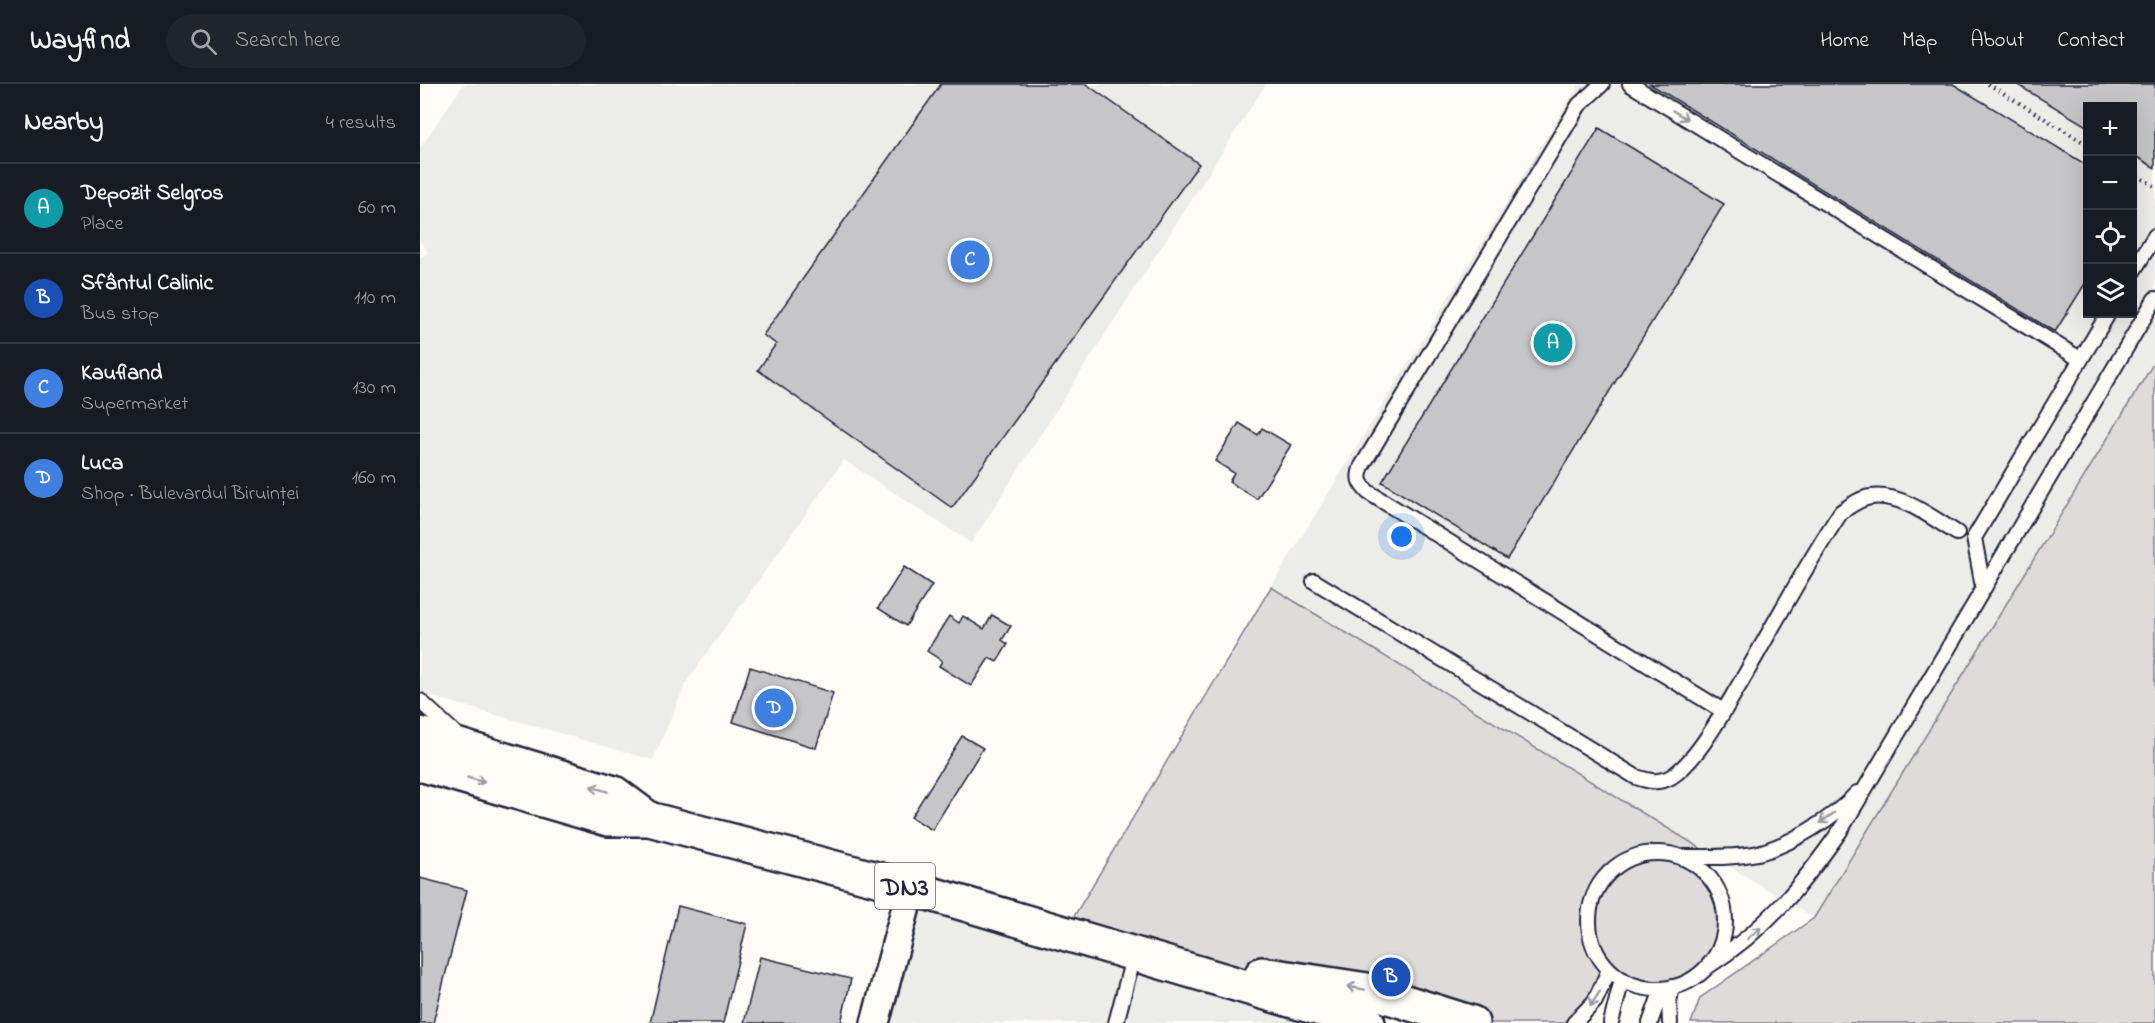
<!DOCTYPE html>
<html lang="en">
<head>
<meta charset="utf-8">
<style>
  :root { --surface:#171b24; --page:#20242c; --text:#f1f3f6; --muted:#9ea1a6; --line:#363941; --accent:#c8321e }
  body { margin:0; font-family:"Indie Flower",sans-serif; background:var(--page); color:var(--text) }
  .controls { position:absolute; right:18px; top:18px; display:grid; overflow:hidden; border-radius:0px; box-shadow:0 6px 24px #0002 }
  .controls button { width:54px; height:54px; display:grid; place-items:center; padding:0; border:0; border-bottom:2px solid var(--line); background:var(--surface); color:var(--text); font:30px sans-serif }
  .you { position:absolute; left:982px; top:453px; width:21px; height:21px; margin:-15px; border:4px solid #fff; border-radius:50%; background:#1a73e8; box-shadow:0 0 0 9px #1a73e833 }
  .badge { display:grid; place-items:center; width:39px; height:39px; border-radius:50%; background:var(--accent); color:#fff; font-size:20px; font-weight:700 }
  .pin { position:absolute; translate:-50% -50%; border:3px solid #fff; box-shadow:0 2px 6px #0006 }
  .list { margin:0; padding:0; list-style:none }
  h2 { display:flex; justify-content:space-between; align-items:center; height:78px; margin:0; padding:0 24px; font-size:26px }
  h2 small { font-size:20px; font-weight:400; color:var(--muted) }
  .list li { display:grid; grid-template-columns:39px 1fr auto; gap:18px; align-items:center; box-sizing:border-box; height:90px; padding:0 24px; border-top:2px solid var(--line) }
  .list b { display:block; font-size:22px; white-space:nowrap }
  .list p { margin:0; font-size:20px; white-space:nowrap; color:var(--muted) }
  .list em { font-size:20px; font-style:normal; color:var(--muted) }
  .icon { flex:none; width:33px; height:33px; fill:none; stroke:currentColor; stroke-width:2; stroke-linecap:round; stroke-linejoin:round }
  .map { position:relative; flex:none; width:1735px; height:939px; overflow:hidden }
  header { display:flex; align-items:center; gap:36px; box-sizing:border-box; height:84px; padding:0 30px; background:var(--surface); border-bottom:2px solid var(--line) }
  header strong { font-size:28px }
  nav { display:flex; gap:33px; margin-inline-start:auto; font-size:21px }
  .search { width:420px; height:54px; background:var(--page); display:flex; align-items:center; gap:15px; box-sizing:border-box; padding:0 21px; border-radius:33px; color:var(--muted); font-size:22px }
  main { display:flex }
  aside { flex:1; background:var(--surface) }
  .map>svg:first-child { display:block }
</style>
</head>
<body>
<header>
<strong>Wayfind</strong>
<div class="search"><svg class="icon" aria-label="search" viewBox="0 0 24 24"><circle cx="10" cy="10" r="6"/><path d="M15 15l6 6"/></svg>Search here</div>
<nav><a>Home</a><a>Map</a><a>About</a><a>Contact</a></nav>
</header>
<main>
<aside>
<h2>Nearby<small>4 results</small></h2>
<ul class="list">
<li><span class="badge" style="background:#0f9aa8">A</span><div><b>Depozit Selgros</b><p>Place</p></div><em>60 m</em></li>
<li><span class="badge" style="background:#1a4fb4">B</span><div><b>Sfântul Calinic</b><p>Bus stop</p></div><em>110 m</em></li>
<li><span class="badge" style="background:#3f7fe0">C</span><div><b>Kaufland</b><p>Supermarket</p></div><em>130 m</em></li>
<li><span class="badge" style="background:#3f7fe0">D</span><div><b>Luca</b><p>Shop · Bulevardul Biruinței</p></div><em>160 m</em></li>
</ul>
</aside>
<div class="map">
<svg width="1735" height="939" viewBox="0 0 1735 939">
  <rect width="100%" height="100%" fill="#fdfcf7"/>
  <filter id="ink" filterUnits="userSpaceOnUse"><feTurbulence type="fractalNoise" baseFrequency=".0167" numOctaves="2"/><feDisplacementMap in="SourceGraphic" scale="12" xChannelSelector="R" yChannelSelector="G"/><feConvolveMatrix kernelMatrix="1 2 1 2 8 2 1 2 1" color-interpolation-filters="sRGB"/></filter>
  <g filter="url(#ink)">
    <path fill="#ecece9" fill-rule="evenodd" d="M44 0H846L551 459 424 376 267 597 233 676 0 609V174L8 168 0 157V64Z
      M1159 0H1735V277L1394 834 851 503ZM1668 22H1712V230H1668Z
      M491 804 948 939H455Z"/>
    <path fill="#dddcdb" stroke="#807f8b" stroke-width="1.5" d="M1735 277V939H1271L1280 914 1394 834Z
      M851 503 1295 773H1263C1357 829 1274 939 1189 886L1154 939H1052L848 891 644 849Z"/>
    <path fill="#c6c6c8" stroke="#22223b" stroke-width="1.5" d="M521 0H666L779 80 532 424 338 286 356 260 343 251Z
      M1230 0H1533L1668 82V195L1635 248Z
      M1596 0H1735V84L1712 70V22H1668V43Z
      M1179 44 1304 120 1087 475 962 398Z
      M819 339 838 351 842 344 871 361 837 415 809 398 814 389 795 377Z
      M484 483 512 501 486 542 458 524Z
      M572 531 591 542 582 556 588 560 577 578 569 574 551 602 519 582 522 577 507 567 529 532 539 539 543 532 564 545Z
      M330 583 413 609 396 664 313 638Z
      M542 652 563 664 512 746 491 733Z
      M0 794 47 806 13 939H0Z
      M258 822 327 840 303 939H230Z
      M340 873 431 895 421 939H324Z"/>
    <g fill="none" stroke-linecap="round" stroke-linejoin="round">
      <defs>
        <path id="lane" d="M1182 0 1159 21 942 382C937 394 939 399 948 408L1303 627
          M1210 0 1660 275
          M1712 189 1735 152
          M894 497 1216 693C1228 697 1239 700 1251 693 1278 676 1304 626 1321 598 1354 541 1385 482 1421 428 1430 422 1440 414 1451 413 1482 409 1512 434 1537 449
          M1563 503 1554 454 1688 230
          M0 617 38 652
          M1169 837a68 68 0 1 1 136 0a68 68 0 1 1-136 0Z
          M1264 773C1288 773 1314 774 1338 769 1370 761 1414 734 1437 709
          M1287 883C1346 845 1380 804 1420 747L1735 215
          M696 939 714 870
          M1154 939 1175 917 1189 886
          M1191 939 1202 895
          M1230 939 1242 905
          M1250 939 1249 918 1252 903"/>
        <path id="street" d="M455 939 491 804"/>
        <path id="primary" d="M0 650 194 709 229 735
          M0 680 188 735H229L491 804 948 939
          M842 890 947 906 1052 939"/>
      </defs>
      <use href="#lane" stroke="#22223b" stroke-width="18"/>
      <use href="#street" stroke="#22223b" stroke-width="32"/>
      <use href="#primary" stroke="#22223b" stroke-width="38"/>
      <path stroke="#22223b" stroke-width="4" stroke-dasharray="1.5 4.5" stroke-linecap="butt" d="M1568 0 1668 61
        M1712 89 1735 102"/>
      <use href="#lane" stroke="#fdfcf7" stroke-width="14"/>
      <use href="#street" stroke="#fdfcf7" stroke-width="27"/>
      <use href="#primary" stroke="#fdfcf7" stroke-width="33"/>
    </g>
    <defs><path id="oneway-shaft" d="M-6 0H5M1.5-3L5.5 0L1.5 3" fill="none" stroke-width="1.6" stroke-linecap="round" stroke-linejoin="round" transform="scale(1.5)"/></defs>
    <g stroke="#9a9aa2">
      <use href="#oneway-shaft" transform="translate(1260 31) rotate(32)"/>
      <use href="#oneway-shaft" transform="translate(56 696) rotate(16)"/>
      <use href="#oneway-shaft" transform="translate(179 705) rotate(-163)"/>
      <use href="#oneway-shaft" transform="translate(1407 734) rotate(145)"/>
      <use href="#oneway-shaft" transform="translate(1334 849) rotate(-41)"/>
      <use href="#oneway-shaft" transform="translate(936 904) rotate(-170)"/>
      <use href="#oneway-shaft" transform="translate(1175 915) rotate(123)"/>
    </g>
  </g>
  <g text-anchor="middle" stroke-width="5" stroke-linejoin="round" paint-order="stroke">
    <rect fill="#fdfcf7" stroke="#646373" stroke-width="1.5" x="455" y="779" width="60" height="46" rx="4.5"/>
    <g font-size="26" font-weight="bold" fill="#22223b">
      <text x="485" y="811">DN3</text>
    </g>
  </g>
</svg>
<div class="controls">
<button>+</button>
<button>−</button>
<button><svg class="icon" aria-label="locate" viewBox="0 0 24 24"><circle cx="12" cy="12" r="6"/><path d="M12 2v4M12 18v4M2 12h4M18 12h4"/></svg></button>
<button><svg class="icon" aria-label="layers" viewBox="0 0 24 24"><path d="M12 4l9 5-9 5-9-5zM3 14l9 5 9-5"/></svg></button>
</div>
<div class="you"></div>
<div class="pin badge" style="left:1133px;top:259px;background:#0f9aa8">A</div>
<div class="pin badge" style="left:971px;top:893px;background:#1a4fb4">B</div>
<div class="pin badge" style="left:550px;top:176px;background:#3f7fe0">C</div>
<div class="pin badge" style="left:354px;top:624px;background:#3f7fe0">D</div>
</div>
</main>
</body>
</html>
